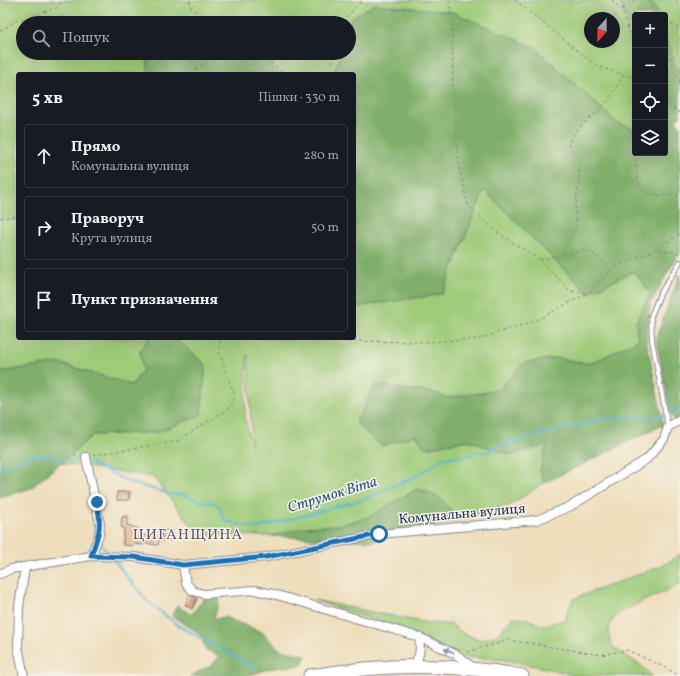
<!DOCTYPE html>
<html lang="uk">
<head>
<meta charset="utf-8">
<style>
  :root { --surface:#171b24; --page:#20242c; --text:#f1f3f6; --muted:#9ea1a6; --line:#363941 }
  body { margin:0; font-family:Vollkorn,serif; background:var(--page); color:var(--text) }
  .controls { position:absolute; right:12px; top:12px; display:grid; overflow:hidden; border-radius:4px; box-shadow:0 4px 16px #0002 }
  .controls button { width:36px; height:36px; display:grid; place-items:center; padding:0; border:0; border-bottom:1px solid var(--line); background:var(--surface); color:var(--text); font:20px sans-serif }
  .compass { position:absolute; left:584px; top:12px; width:36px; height:36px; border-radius:50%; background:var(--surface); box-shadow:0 4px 16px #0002; rotate:201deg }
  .stop { position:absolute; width:12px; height:12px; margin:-9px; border:3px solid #1f6fb2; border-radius:50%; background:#fff }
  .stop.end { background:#1f6fb2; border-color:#fff; box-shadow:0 1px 4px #0008 }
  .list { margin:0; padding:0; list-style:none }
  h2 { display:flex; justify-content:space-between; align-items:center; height:52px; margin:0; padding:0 16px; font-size:17px }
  h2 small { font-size:13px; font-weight:400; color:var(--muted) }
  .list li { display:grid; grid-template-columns:26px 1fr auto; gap:12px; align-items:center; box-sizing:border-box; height:64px; margin:0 8px 8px; padding:0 8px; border:1px solid var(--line); border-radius:4px }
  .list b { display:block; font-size:15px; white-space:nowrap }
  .list p { margin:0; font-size:13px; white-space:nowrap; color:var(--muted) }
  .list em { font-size:13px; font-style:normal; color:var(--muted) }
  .icon { flex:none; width:22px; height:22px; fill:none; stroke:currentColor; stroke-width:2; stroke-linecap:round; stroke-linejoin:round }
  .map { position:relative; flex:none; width:680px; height:676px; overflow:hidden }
  .search { position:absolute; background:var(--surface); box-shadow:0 4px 16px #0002; left:16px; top:16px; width:340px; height:44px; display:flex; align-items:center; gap:10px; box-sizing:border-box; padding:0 14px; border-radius:22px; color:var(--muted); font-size:15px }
  .panel { position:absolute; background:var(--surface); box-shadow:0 4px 16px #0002; left:16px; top:72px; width:340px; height:268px; border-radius:4px }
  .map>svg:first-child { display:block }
</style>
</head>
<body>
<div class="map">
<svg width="680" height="676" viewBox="0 0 680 676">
  <rect width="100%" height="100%" fill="#f7f3e8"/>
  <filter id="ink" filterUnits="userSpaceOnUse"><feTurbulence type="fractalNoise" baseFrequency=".025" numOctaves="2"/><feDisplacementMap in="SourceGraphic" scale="8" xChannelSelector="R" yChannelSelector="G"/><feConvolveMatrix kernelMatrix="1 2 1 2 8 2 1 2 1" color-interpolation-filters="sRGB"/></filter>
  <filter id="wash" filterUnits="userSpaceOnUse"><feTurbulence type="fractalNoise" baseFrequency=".012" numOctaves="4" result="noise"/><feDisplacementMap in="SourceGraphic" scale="16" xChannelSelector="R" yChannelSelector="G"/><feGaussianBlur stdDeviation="0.9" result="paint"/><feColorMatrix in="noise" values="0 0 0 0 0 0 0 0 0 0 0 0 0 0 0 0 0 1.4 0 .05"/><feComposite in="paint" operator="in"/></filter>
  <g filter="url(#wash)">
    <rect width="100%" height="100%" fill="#eedebc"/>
    <path fill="#9fcb79" stroke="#5d7d6c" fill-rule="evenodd" d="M0 0H619L635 35V129L617 123 534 47 352 17 349 26V23H23V53H148V69L151 74H18V338H149L140 351 143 370 132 385 58 363 0 372ZM590 18H614V42H590Z
      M652 0H680V75L665 39V15H657Z
      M258 53H341L334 74H278Z
      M484 190 588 293 634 271 650 293 636 323 638 340 590 364 557 358 525 363 499 391 445 398 436 393 416 435 425 448 467 440 511 455 547 444 540 471 544 483 510 505 458 519C444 502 439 494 417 489L369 517 339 525 307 527 272 536 199 535 153 477 61 463 93 435 158 432 206 365 175 338H354V307L442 294ZM247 355H248L252 446 245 419Z
      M680 554V584C663 595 622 606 612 621 610 624 609 629 608 633L613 647 643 667 652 676H575L555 670 505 660 465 657 401 629 313 600 427 623 451 624 464 634 482 640 497 635 513 617 528 619 542 626 565 620 573 599 664 565Z"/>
    <path fill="#7faf69" stroke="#4d6f64" d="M619 0H652L657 15H635V35Z
      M375 4 452 12 534 47 617 123 635 129V153H665V39L680 75V116L675 120 680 125V254H678L650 304 646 339 664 427 660 426 544 483 540 471 547 445 511 455 467 440 425 448 416 435 382 446 356 423 375 385 436 393 445 398 499 390 524 363 557 358 590 364 638 340 636 323 650 293 634 271 588 293 484 190 442 294 354 307V74H334L341 53H349V26L352 17Z
      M148 53H258L278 74H151L148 69Z
      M680 274V417L674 420 670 410 656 338Z
      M149 338H175L206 365 201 415 158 432 93 435 31 488 0 498V372L58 363 132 385 143 370 140 351Z
      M417 489C439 494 444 502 458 519L373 541 272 536 307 527 339 525 369 517Z
      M206 596 220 598 214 619 225 617 262 632 280 650 306 655 302 665 272 668 247 676H190L211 666 220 656 206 650 200 634 172 616 177 605 191 615Z"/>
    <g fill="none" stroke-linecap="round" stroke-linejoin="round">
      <path stroke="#50b3cf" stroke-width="2" d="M89 462 129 482 173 495 182 494 199 501 214 503 219 506 225 521 257 528 365 499 420 474 443 458 470 455 475 452H486L500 445 600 419 659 417 680 409
        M0 471C10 464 29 455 41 455 47 455 54 458 60 459 69 460 76 458 85 461
        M101 544 109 554
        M113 559 147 601 179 626 256 668"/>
    </g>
    <g id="blocks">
      <path fill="#d79b71" d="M117 492H129V500H117Z
        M122 517H128L127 525 139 529 138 534 159 538 158 545 143 543V545L132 544V546L123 545 124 528 121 527Z
        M162 530 172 531 170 540 161 539Z
        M190 595 197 598 192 609 185 605Z"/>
    </g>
  </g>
  <g filter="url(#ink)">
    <use href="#blocks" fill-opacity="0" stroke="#84868d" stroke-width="1"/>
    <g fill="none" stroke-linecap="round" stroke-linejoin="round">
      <defs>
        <path id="service" d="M668 427 652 340 651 316 660 294 680 262"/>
        <path id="minor" d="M86 457 100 524 99 535 91 556
          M183 565 186 583 193 591 204 594 255 590 277 595 419 637 457 655 475 669
          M0 574 11 569 91 556 134 557 183 565 266 557 379 534 537 520 571 506 647 459 664 439 668 427 680 420
          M412 667C420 657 421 650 419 637
          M24 676 18 647 19 606 25 568"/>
        <path id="trunk" d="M310 676C379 664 453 663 522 676"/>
      </defs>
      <use href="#service" stroke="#84868d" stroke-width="6"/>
      <use href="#minor" stroke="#84868d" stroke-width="10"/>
      <use href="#trunk" stroke="#84868d" stroke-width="15"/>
      <path stroke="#84868d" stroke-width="1" stroke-dasharray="3 3" stroke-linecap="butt" d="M190 0 191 8 212 23
        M449 0 452 21 453 95 459 167 468 205 495 231 540 260 570 291 587 293
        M515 0 589 60 602 68 635 78
        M612 0 622 10 635 50
        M649 0 653 15
        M622 9 637 0
        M345 23 347 17 362 0
        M665 25 673 24 680 30
        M0 31 15 21 57 8 63 0
        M665 46C669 59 677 69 680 83
        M263 53 283 74
        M190 74 219 53
        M328 74 335 53
        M665 99 671 107 680 113
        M636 153C636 167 635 190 652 194 661 197 669 193 680 197
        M0 218 18 216
        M657 249 680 234
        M563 254 576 228 575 212 580 166 577 156 568 145C575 125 593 119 605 104 612 95 618 85 623 75
        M540 260 585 250 597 256 610 270
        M342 338 348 341 425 342 478 339 537 320 588 293 615 267 657 249 680 254
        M74 454 78 456
        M93 455 178 441 229 408 235 396 219 352 220 338
        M467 652 509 640 601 655 627 650 668 669 679 676"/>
      <use href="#service" stroke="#fff" stroke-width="4"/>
      <use href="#minor" stroke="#fff" stroke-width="8"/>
      <use href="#trunk" stroke="#fff" stroke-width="13"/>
    </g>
    <defs><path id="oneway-solid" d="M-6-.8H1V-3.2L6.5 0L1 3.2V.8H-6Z"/></defs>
    <use fill="#8d97ae" href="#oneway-solid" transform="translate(449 651) rotate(-155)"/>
  </g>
  <g fill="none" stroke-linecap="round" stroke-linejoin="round" filter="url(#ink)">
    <path stroke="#1f6fb2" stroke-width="5" d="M97 502C102 528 99 533 91 556L134 557 183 565 266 557 379 534"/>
  </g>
  <g text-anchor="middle" stroke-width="3" stroke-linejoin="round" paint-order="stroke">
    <g font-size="14" fill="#1b2f5e" stroke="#f7f3e8">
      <text transform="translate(462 513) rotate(-5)" y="5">Комунальна вулиця</text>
    </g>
    <g font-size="15" font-style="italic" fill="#2b5780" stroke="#f7f3e8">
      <text transform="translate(332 494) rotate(-17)" y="5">Струмок Віта</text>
    </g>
    <g font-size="15" letter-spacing="1" fill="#5d5565" stroke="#f7f3e8">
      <text x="188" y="539">ЦИГАНЩИНА</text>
    </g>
  </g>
</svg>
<div class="controls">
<button>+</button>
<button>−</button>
<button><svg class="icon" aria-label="locate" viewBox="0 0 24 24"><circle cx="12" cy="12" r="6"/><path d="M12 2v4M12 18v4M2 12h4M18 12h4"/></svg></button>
<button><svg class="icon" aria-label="layers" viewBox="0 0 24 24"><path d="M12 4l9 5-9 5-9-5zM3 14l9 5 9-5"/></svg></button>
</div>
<svg class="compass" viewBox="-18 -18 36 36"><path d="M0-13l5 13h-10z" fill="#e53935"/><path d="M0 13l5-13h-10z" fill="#9ea1a6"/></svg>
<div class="stop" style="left:379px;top:534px"></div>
<div class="stop end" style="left:97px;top:502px"></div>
<div class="search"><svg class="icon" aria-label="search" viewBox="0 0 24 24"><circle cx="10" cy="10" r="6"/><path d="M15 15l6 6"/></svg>Пошук</div>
<section class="panel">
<h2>5 хв<small>Пішки · 330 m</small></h2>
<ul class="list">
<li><svg class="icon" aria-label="ahead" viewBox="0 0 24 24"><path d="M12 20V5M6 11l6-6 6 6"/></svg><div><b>Прямо</b><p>Комунальна вулиця</p></div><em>280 m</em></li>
<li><svg class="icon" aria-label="right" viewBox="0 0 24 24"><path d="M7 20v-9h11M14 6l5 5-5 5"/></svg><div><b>Праворуч</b><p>Крута вулиця</p></div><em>50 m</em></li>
<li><svg class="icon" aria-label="arrive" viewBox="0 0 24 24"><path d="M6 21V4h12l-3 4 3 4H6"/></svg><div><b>Пункт призначення</b></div></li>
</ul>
</section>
</div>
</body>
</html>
